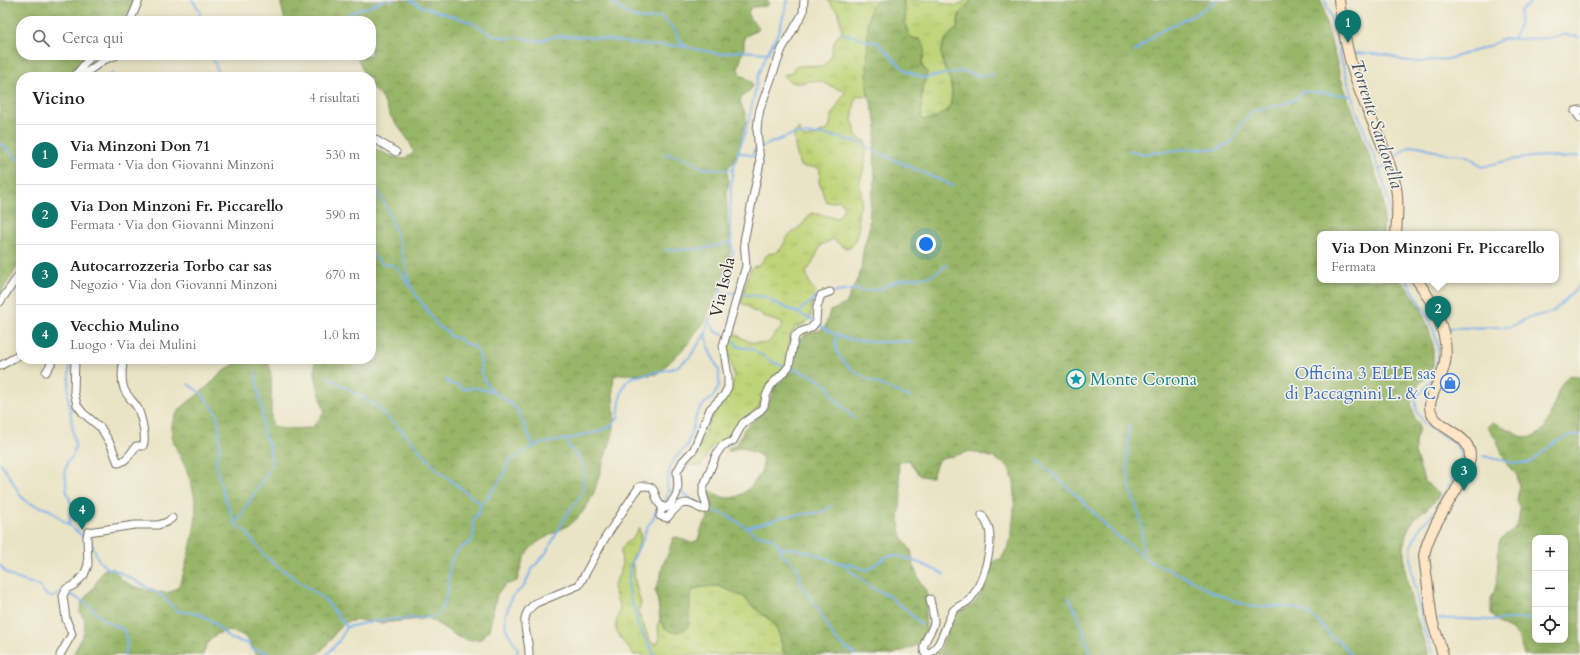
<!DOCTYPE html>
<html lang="it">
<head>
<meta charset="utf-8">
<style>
  :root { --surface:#fff; --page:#f2f2f2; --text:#202124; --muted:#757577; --line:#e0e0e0; --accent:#0f766e }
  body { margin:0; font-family:Cardo,serif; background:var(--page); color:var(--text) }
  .controls { position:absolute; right:12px; bottom:12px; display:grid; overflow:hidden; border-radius:8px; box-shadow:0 2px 10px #0003 }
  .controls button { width:36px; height:36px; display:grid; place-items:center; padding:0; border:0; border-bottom:1px solid var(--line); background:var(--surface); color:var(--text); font:20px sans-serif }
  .you { position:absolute; left:926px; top:244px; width:14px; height:14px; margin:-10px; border:3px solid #fff; border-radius:50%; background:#1a73e8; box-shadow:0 0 0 6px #1a73e833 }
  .badge { display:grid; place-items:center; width:26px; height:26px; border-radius:50%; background:var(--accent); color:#fff; font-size:13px; font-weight:700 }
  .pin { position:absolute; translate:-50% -33px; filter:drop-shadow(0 1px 2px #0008) }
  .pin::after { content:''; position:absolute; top:21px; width:14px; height:12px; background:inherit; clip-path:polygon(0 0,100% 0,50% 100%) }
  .popup { position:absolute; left:1317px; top:231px; width:242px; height:52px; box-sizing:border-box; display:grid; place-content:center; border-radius:8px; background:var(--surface); filter:drop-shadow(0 1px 3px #0005); font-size:13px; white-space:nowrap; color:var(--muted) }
  .popup b { font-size:15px; color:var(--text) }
  .popup::after { content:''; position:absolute; left:50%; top:100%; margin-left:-8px; border:8px solid transparent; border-top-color:var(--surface) }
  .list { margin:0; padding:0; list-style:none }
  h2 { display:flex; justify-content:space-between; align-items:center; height:52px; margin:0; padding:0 16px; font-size:17px }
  h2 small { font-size:13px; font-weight:400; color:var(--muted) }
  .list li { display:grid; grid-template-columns:26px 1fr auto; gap:12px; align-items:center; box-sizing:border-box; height:60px; padding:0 16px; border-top:1px solid var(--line) }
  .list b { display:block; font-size:15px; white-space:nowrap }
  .list p { margin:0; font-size:13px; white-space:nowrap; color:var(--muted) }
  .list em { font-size:13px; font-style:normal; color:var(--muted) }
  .icon { flex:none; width:22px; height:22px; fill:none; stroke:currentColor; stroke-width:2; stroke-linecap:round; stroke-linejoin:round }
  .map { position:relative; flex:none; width:1580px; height:655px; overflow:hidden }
  .search { position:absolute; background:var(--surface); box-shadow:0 2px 10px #0003; left:16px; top:16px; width:360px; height:44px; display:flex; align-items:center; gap:10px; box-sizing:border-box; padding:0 14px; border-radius:16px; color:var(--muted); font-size:15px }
  .panel { position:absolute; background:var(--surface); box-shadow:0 2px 10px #0003; left:16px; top:72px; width:360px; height:292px; border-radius:16px }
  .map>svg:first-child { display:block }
</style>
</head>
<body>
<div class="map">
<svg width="1580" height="655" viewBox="0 0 1580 655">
  <defs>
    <pattern id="grass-tufts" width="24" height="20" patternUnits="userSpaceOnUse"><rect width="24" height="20" fill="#bfd478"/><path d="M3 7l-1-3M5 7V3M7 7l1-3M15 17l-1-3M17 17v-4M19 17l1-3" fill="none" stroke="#a4b668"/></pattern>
    <pattern id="forest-crowns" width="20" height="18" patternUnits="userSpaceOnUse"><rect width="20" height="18" fill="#97b668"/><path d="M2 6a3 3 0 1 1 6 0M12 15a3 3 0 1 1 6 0" fill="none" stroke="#7b9456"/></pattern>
  </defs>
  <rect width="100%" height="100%" fill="#f7f3e8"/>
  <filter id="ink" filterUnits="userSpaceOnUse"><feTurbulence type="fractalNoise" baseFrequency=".025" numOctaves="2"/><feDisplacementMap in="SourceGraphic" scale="8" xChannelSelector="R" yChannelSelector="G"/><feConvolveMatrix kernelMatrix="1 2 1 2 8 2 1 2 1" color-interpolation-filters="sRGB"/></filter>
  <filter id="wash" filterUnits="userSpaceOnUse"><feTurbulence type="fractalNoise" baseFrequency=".012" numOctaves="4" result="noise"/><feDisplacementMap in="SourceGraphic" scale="16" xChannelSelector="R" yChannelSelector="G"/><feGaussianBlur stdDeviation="0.9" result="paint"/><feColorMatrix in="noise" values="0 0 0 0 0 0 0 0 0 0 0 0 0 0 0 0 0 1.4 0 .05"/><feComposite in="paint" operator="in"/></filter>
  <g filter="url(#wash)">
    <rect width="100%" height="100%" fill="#eae4c6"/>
    <path fill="url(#grass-tufts)" stroke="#758052" d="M828 0H878L872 5 868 22 869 42 867 69 868 96H858L855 100 852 121 855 127V134L860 139 866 141 867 148 864 168 860 181 862 201 858 214 859 228 855 241 851 247 844 248 833 239 821 245 812 264 806 272 810 285 815 290V296L812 303 811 317 807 322 795 328 791 334 787 364 784 370 769 382 760 404 756 410 740 422 733 435 710 448 704 461 700 466 693 465 686 467V463L696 453 702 442 706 429 714 414 732 389 734 376 728 350 732 331C743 340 753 345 768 343L776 333 781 329 783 323 764 317 759 312 752 311 748 306 741 303 749 272 753 267 759 265 768 254 774 253 780 250 784 244 786 238 803 224 811 213 838 218 842 212 844 206 840 200 833 202H826L819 182 820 169C813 166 807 168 800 166 797 154 794 146 794 133L799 128 800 133 804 138 811 137 829 129 832 115 846 90C835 90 828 83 818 81 806 79 794 90 783 75L791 73 795 67 808 65 821 67 826 63 830 58 834 42 842 30 838 11 832 7Z
      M903 0H941L943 3 956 6 966 0H971L967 7 959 14 957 28 947 37 943 44V66L950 80 952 95 950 106 943 114 933 119 923 120 921 117 922 90 926 78 922 63 924 54 919 39 912 38C901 25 908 15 903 0Z
      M639 528 641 537 639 545 632 559 635 581 641 604 638 612 650 641 656 644 659 641 658 624 660 620 662 624H689L690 599 693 590 701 587 719 586 744 597 749 604 774 623 780 637 784 655H634L624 643 616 630V623L620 608 613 587 620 573 622 566 621 550 625 543 631 540Z"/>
    <path fill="url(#forest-crowns)" stroke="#61704a" fill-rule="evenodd" d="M0 0H134L129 11 121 21H21V55H87L68 77H21V261L0 294Z
      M280 0H767L769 3 767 6 752 7 748 12 750 19 759 27 758 30 744 37V48L738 69 740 75C746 77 758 84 749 91 746 94 743 95 740 100 741 107 746 112 746 117 747 123 743 128 742 133 740 145 739 160 728 167L727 174 729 181 727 191V223L730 234V253L720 287 708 312 705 322 695 333 690 342 662 370 656 374 649 375 621 374 614 376C611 392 615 408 614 424 614 436 608 448 604 459 598 478 595 498 581 514 568 531 545 533 531 548 523 556 520 570 517 581L505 585 497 594 489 630 481 639 469 640 458 637 429 618 381 623 357 620 346 622 337 630 330 641 322 650 315 655H257C254 650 251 643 247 639 239 630 224 629 214 636 208 640 205 648 203 655H73L84 632 85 621 80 612 82 602 94 587 103 570 113 568C122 584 130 585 147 590 176 597 179 591 186 564 190 549 196 526 196 511 196 498 191 482 186 469 180 453 168 440 173 421 177 408 192 400 202 391 210 385 217 377 224 371 237 361 254 354 269 363 274 384 269 404 272 425L281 429 312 428 326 410H324L315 375V359H371V147L393 157 404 159 414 153C409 136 398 129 390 115 387 109 385 103 382 98 375 87 371 95 371 77H366L356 55H371V21H285Z
      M878 0H903C908 15 901 25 912 38L919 39C930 47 921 58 922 67L925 69 927 73 922 90 921 117 923 120C947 118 957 104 950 80 946 68 938 58 943 45 945 37 951 34 956 29 960 25 957 19 960 14 962 9 968 7 971 0H1321L1324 9V15L1341 79 1369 155 1382 193 1384 211 1383 234H1320V280H1400L1409 290 1421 308 1433 342V366L1430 372 1413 391 1411 403 1415 419 1418 423 1419 429 1415 441V453L1424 480 1432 488 1440 494C1432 508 1417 513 1409 527 1393 556 1419 624 1428 655H935L941 648 954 615 972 605 977 600 987 582 990 566 994 561 1001 559 1008 547 1012 533 1015 496 1014 481 1008 466 994 458 970 451 954 456 945 457 938 460 932 477C917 478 916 471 909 460L898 462 901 495 899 521 900 529 902 537 911 551 914 567 920 582 925 588 927 597 925 614 926 630 923 638 917 645 891 655H784L780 637 774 623 758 611 744 597 719 586 701 587 693 590 690 599 689 624 687 628 679 632H671L664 627 660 620 658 602 655 591 661 575 663 564 668 554 673 538 677 537 691 543 698 540 702 527 708 519 705 495 711 491C719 496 726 500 735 497 747 494 770 469 761 456 759 454 745 449 741 447L729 452 728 448 737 444 745 428 766 410 775 387 788 375 797 344 806 334 818 331 824 328 826 325 830 311 846 304 861 271 863 252 869 228 870 208 875 178 874 149 877 125 867 88 868 22 870 11 872 5Z
      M1570 375 1580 377V655H1524L1518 636 1512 630 1500 624 1491 614V599L1494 593 1497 579 1499 543 1502 538 1514 529 1518 523 1520 509 1517 502 1519 488 1517 475 1507 465 1496 439 1487 427 1492 422C1497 424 1502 426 1506 428 1512 430 1518 435 1523 437 1556 443 1550 387 1570 375ZM1535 538H1565V640H1535Z"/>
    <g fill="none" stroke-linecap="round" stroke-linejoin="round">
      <path stroke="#7fb3ec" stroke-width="2" d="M192 0 200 11V21
        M389 0H392
        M410 0 418 5 470 22 493 35 505 38 516 37 542 41 548 38 557 36 589 37 644 45 682 46 719 54 739 51 767 53
        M609 0C620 9 630 19 645 19 650 19 655 17 660 17L674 28 679 40 687 47
        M1325 0 1330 14 1341 59 1356 109 1382 177 1389 202 1390 221 1388 234
        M343 21 346 16 354 12 361 8H367L383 0
        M842 34C854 34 865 43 877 42L906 71 924 78 962 71 979 76 993 75
        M1512 39 1554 38 1564 34 1580 37
        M1134 52 1157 33 1198 13 1217 0
        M1352 53 1388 55 1401 60 1418 62 1448 59 1490 46 1502 39H1512C1520 29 1520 24 1520 11L1527 6 1532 0
        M211 55 216 66 219 77
        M109 77 113 73
        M0 143 21 162
        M761 147 793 134 827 135 861 143 879 153 953 186
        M1129 150 1140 154 1187 149H1216L1227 145 1232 142 1243 122 1252 111 1287 103 1298 98 1301 91 1352 96
        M739 152 753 156 754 150 757 148
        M663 154 683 157 702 168 733 170
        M1392 160C1416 136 1419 148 1446 154 1452 155 1461 153 1467 156 1473 158 1478 164 1482 167L1505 161 1531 157 1546 156 1562 158 1579 156
        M1379 170 1386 166
        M371 181C390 205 404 258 411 288
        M665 250 701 249 732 242
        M371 254C382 262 377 265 393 265L398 269 438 326 449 333 450 337 459 338 463 343 473 346 477 350 481 361V373L486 384 494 392 510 403 517 410 534 446
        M1406 280C1420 301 1442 335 1438 362 1436 377 1426 388 1415 398L1417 412 1425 425 1456 444 1462 455 1458 467 1435 512 1421 526 1411 546 1412 572 1424 630 1433 655
        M720 292 735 293
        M831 293 856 289 863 291 879 289 899 280 931 276 947 265
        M740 294 766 297 769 300 813 320
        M797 313 817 297
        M709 319 715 332 724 334
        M817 323C842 343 865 342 895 342L899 341 912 342
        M1445 328 1510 327 1528 318 1553 312 1580 285
        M728 335 739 347 752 349 771 361 785 367
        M836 336C836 340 835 345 836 348 843 374 887 387 909 397
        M789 368 811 375 828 386 834 398 854 418
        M328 377 375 405 405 434 436 469 481 504
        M446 379 448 383 458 385 463 389H468L471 387 493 392
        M188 384 202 394 216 412 219 423 220 448 216 460 217 470 224 496 234 521 237 526 245 531 264 555 274 564 324 599 347 627
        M1129 426 1127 466 1130 489 1141 521 1143 551 1141 554
        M1483 456 1514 463H1529C1547 452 1556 434 1580 435
        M1037 460 1082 500 1111 531 1151 562 1190 579 1210 591 1251 607 1278 606 1295 608 1306 612 1318 621 1331 636 1343 645 1351 655
        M0 463 8 474 21 496 27 502 50 510 85 538
        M668 491 681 492 703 506
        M707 510C726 512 740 523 755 534 759 536 766 536 771 538 775 540 779 546 782 549L794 548 805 551 836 562 849 564 867 570C874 567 881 559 888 556 901 552 931 569 944 574
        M69 524 72 505 67 493 65 470 68 461 73 456 75 446 68 395 70 359
        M236 524 259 485 271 468 272 461 269 446 263 433 262 411 255 371
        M747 527 767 522 782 517 822 512 832 506
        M90 542 93 546 99 561 107 568 117 571 160 594 177 611 199 614 212 621 229 638 249 644 251 649 269 653 272 655
        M779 547 781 554 796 566 799 572 800 582 821 614 835 639 855 655
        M841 563 872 588 887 595 904 608 921 624
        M0 565C9 580 25 580 39 586 48 597 50 602 62 591
        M66 592 86 603 102 619 124 630C127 638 128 648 124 655
        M1068 597 1078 615 1091 655
        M1434 619C1452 618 1470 619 1488 620 1504 620 1519 617 1535 619
        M275 655 282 654 285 655
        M326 655 339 641 347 627 380 620 433 617C445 610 448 591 449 578 450 570 448 565 453 557 456 550 465 545 472 541L474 533 473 520 478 514 481 504 495 488 502 478 508 462 525 451 539 444 568 439 600 431 611 426 618 418 621 394 626 382 633 377 675 368 689 358 706 333 709 319 713 312 729 269 733 254 730 224 731 184 733 168 749 120 758 76 765 58 779 31 788 0
        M516 655 518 649 506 629 505 618 511 598 524 586 532 569 546 553 567 514 583 492 584 467 577 455 569 447 567 440
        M655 655 638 626 635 610 631 602 628 582 631 563 643 539 647 527 653 519 655 513 666 500 668 492 667 483 670 468 675 458 687 446 697 413 702 406 713 397 719 386V370L709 350 706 333"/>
    </g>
  </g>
  <g filter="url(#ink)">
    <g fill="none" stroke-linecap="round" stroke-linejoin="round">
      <defs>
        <path id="street" d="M128 21 131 19 139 0
          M74 77 92 55
          M80 77 104 60 117 55
          M1580 110 1575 111 1580 118
          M371 137 396 152
          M0 302 21 272
          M75 359 74 392 77 405 83 413 101 428 111 445 118 463C126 462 132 452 136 446H143C147 438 141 415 137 407 133 401 127 396 124 389 120 377 123 371 123 359
          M0 366 21 354
          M46 372 54 359
          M663 507 661 512 660 516 667 518C676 508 681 498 696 506 699 508 701 510 705 509L706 504 703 494V488L716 455 722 446 733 441 743 423 758 413 764 406 766 396 771 385 785 371 789 366 795 336 800 332 811 328 816 322 817 307 821 295 830 292
          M60 655 72 634 66 619 63 596 66 589 74 585 84 575 88 565 87 537 88 532 135 525H158L167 522 172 518
          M529 655C530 636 515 617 536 603L579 585 605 538 639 487C662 481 650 504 666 508L670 505 676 495 678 487 677 472 683 461 694 449 710 409 724 395 728 387V376L723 346 746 266 744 241 760 163 757 130 758 120 760 109 782 49 803 13 804 0
          M926 655C918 644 933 633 934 622 934 615 931 606 930 599
          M927 655C943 646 944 626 953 611 958 605 966 604 970 599 983 585 993 547 989 529 988 524 984 519 982 515"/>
        <path id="secondary" d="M1339 0C1343 30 1348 58 1358 86 1370 120 1389 153 1396 188 1399 203 1397 219 1396 234
          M1417 280C1434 303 1453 341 1443 370 1440 381 1429 397 1430 407 1432 432 1477 431 1469 463 1467 471 1463 478 1459 485 1447 506 1428 532 1424 556L1432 620 1443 655"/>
      </defs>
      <use href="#street" stroke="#6e6c61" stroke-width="9"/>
      <use href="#secondary" stroke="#6e6c61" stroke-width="12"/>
      <use href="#street" stroke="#fff" stroke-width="7"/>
      <use href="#secondary" stroke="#fde5c5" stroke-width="10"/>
    </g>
  </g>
  <defs>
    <symbol id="sight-ring" viewBox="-11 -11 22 22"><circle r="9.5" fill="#f7f3e8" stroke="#0f9aa8" stroke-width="1.5"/><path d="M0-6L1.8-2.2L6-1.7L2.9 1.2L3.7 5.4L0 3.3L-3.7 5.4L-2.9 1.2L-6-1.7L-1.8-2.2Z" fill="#0f9aa8"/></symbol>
    <symbol id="shop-ring" viewBox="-11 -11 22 22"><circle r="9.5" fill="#f7f3e8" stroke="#3f7fe0" stroke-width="1.5"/><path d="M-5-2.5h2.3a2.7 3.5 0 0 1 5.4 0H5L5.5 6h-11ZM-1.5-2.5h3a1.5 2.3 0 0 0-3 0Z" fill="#3f7fe0"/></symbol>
  </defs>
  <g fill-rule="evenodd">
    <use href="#sight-ring" x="1065" y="368" width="22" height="22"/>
    <use href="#shop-ring" x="1439" y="372" width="22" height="22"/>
  </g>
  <g text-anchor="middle" stroke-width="3" stroke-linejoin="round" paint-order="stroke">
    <g font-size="17" fill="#2b2b2b" stroke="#f7f3e8">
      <text transform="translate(722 287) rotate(-77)" y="6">Via Isola</text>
    </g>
    <g font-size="17" fill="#366cbe" stroke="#f7f3e8" text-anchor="end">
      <text x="1436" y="379">Officina 3 ELLE sas<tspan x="1436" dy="20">di Paccagnini L. &amp; C</tspan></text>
    </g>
    <g font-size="17" fill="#0d838f" stroke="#f7f3e8" text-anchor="start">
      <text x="1090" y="385">Monte Corona</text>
    </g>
    <g font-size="18" font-style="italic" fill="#445465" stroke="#f7f3e8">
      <text transform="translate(1377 124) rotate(72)" y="6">Torrente Sardorella</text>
    </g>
  </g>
</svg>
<div class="controls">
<button>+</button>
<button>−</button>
<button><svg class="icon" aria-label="locate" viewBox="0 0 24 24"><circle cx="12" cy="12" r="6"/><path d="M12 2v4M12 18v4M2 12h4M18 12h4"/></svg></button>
</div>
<div class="you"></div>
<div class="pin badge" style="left:1348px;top:43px">1</div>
<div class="pin badge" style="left:1438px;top:329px">2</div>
<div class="popup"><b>Via Don Minzoni Fr. Piccarello</b>Fermata</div>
<div class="pin badge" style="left:1464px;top:491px">3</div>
<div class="pin badge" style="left:82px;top:530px">4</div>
<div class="search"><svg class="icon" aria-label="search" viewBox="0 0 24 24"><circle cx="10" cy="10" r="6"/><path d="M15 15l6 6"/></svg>Cerca qui</div>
<section class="panel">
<h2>Vicino<small>4 risultati</small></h2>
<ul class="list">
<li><span class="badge">1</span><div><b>Via Minzoni Don 71</b><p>Fermata · Via don Giovanni Minzoni</p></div><em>530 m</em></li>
<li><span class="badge">2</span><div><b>Via Don Minzoni Fr. Piccarello</b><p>Fermata · Via don Giovanni Minzoni</p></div><em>590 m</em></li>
<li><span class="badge">3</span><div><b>Autocarrozzeria Torbo car sas</b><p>Negozio · Via don Giovanni Minzoni</p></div><em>670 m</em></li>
<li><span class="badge">4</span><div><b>Vecchio Mulino</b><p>Luogo · Via dei Mulini</p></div><em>1.0 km</em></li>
</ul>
</section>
</div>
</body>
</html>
